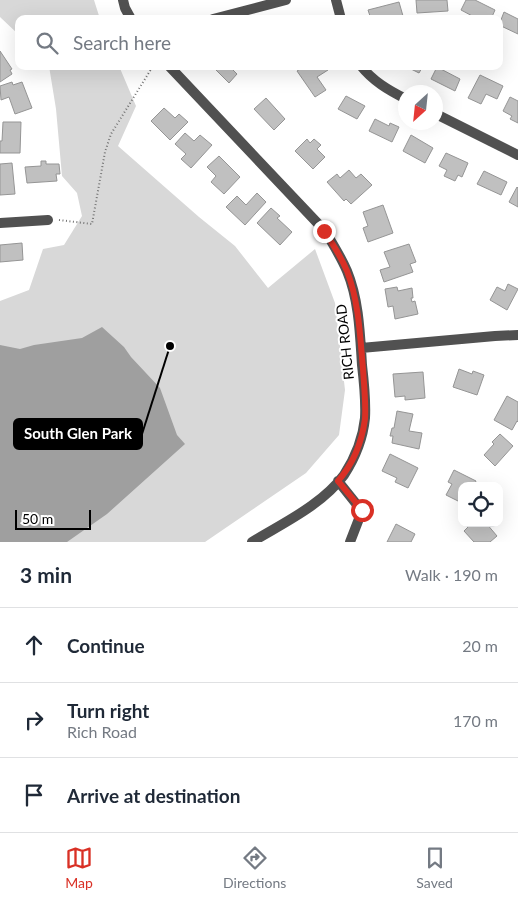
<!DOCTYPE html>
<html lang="en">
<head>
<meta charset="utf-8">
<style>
  :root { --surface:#fff; --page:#f2f2f3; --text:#1f2937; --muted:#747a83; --line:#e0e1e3; --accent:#d93025 }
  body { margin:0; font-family:Lato,sans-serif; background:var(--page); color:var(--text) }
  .controls { position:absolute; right:15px; bottom:15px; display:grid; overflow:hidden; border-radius:10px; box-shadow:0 5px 20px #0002 }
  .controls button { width:45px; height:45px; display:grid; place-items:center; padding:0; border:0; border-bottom:1px solid var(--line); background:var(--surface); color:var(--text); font:25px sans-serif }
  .compass { position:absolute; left:398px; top:85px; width:45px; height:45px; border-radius:50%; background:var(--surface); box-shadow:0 5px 20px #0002; rotate:207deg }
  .scale { position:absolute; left:15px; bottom:12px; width:76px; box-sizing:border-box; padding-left:5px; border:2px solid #000; border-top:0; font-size:14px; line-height:18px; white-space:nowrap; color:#000; -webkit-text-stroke:4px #fff; paint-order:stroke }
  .stop { position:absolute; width:15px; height:15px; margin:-11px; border:4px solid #d93025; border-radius:50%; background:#fff }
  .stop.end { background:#d93025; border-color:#fff; box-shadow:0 1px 5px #0008 }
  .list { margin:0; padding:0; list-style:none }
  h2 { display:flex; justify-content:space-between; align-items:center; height:65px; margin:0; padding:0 20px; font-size:21px }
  h2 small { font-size:16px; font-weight:400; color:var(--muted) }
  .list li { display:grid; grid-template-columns:32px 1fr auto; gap:15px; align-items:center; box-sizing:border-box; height:75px; padding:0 20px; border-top:1px solid var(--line) }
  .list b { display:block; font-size:19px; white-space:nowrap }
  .list p { margin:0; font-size:16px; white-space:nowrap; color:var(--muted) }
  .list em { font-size:16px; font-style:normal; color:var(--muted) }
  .icon { flex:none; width:28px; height:28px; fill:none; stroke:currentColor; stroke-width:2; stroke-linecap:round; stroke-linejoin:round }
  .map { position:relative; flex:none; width:518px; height:542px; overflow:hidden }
  .search { position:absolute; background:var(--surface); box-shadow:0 5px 20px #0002; left:15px; right:15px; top:15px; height:55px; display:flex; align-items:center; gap:12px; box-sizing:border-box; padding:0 18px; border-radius:10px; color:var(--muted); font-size:19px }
  .sheet { height:290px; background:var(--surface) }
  nav { display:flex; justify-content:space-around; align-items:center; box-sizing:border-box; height:70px; border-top:1px solid var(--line); background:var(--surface); font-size:14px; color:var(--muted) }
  nav a { display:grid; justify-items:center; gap:2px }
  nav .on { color:var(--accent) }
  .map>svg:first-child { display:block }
</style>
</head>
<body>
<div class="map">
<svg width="518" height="542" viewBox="0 0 518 542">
  <rect width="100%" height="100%" fill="#fff"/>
  <path fill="#d8d8d8" d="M0 0H94L100 19H19V35L0 17Z
    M49 66H119L136 106 118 146 199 217 235 246 268 288 315 249 335 303 345 390 339 435 306 473 205 542H0V301L29 290 43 249 64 245 82 216 77 193 62 176 56 109Z"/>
  <path fill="#9f9f9f" d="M102 327 124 347 131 357 160 388 177 435 185 444 107 514 67 542H0V345L20 349 34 345 82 338Z"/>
  <path fill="#c0c0c0" stroke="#959595" d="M416 0H447L448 11 417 13Z
    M466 0H475L495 10 491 19 482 16 478 19 461 10Z
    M399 2 403 16 393 19H371L368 10Z
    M504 12 518 19V34L499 25Z
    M0 51 12 69 10 70 12 74 0 82Z
    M212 66H234L232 69 237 74 229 83Z
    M305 66H326L328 70 317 77 326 90 315 97 297 71Z
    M405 66H423L419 73Z
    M437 67 460 79 455 91 431 79Z
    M480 75 503 86 497 99 486 94 481 104 468 98Z
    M12 82 13 85 22 82 32 108 15 114 9 97 1 100 0 86Z
    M346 96 365 106 357 119 338 109Z
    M510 97 518 101V123L510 119 512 116 503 111Z
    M266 98 285 119 274 130 254 109Z
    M164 108 175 118 179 114 188 122 170 140 151 121Z
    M375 119 389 126 390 123 399 127 392 142 369 131Z
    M3 122H21L20 153H0V141H2Z
    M185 133 194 141 200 135 212 145 191 168 181 159 186 154 175 144Z
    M411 135 433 148 425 163 403 151Z
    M307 139 310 143 314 139 321 145 317 149 325 157 313 169 295 151Z
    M446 153 468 163 462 177 458 175 455 181 444 176 447 170 439 166Z
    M219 156 240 177 224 194 211 182 216 176 207 167Z
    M41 161H46V164H59L60 174H56L57 181 27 183 25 167 41 166Z
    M12 163 15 194 0 195V164Z
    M349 170 356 178 361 174 372 185 351 204 346 199 344 201 327 182 337 174 340 178Z
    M484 171 507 182 501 195 477 184Z
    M517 187 518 188V207L509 202Z
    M257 193 266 202 245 225 226 207 237 196 246 205Z
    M383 205 393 233 368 242 363 228 368 226 363 212Z
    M271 208 280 216 277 218 292 232 280 245 257 223Z
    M22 243 23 260 0 262V245Z
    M409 244 416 262 410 264 413 272 384 282 380 270 390 267 384 252Z
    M508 284 518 289 507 310 490 300 497 287 505 291Z
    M397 287 398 291 412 288 413 298H411L412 302 415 301 418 314 395 319 393 306 388 307 385 289Z
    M459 369 472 374 473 371 484 375 477 395 453 387Z
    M423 372 425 398 405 400V396L395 397 393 374Z
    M507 396 518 402V422L517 421 512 430 494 420Z
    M397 411 413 414 409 431 422 433 419 449 392 443 393 436H390L392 428H394Z
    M500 434 513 446 495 466 484 455 494 444 492 442Z
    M390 454 418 468 408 488 395 482 397 478 382 471Z
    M454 470 476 481 474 486H462V503L446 495 452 484 448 482Z
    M472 523H486L497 536 490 542H474L464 531Z
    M396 524 415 534 411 542H387Z"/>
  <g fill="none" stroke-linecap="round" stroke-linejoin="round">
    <path stroke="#737373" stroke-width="2" stroke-dasharray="1 2.5" stroke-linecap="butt" d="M59 220 92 224 105 152 111 134 153 66"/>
    <path stroke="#515151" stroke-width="10" d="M123 0 125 8 131 19
      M336 0 341 19
      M213 19 286 0
      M169 66 325 231C333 244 341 257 347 271 359 300 360 334 362 365 364 382 366 400 365 418 363 438 355 458 344 475 322 505 283 523 252 542
      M361 66C373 81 388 90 406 99
      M436 114 518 155
      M0 223 48 220
      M361 348 495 336 518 335
      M338 481 362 511 350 542"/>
  </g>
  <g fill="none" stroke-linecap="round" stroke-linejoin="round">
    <path stroke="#d93025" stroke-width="6" d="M324 231C333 244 341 257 347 271 359 302 360 336 363 369 364 385 366 402 365 419 362 441 353 464 338 481L362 510"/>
  </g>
  <g text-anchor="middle" stroke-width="4" stroke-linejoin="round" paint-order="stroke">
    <g font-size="14" fill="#000" stroke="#fff">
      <text transform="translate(345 342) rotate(-96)" y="5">RICH ROAD</text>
    </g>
  </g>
  <path fill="none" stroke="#000" stroke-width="2" d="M170 346L142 434"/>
  <circle fill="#000" stroke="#fff" stroke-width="2" cx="170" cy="346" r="5"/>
  <rect fill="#000" stroke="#000" stroke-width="2" x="14" y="419" width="128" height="30" rx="5"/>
  <g font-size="15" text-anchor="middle" font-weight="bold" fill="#fff">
    <text x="78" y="439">South Glen Park</text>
  </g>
</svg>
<div class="controls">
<button><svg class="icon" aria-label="locate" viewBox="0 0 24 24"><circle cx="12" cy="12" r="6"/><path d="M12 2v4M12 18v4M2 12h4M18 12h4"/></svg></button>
</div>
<svg class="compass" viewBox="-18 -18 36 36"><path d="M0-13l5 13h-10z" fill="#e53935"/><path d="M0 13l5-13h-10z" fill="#747a83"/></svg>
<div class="scale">50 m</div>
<div class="stop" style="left:362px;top:510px"></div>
<div class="stop end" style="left:324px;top:231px"></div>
<div class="search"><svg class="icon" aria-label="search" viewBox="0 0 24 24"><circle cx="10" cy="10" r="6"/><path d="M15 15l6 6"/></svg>Search here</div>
</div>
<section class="sheet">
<h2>3 min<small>Walk · 190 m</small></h2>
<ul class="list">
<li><svg class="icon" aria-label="ahead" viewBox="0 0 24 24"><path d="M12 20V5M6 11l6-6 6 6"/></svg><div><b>Continue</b></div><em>20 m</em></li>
<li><svg class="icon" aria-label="right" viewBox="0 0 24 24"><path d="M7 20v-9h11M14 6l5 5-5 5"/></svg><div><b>Turn right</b><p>Rich Road</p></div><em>170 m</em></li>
<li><svg class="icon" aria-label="arrive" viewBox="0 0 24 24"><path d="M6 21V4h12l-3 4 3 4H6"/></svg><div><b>Arrive at destination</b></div></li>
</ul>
</section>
<nav>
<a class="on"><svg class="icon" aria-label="map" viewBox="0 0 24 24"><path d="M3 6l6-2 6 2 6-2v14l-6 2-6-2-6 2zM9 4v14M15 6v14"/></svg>Map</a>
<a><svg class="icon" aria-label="directions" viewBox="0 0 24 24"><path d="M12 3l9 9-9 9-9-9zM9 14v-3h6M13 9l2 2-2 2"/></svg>Directions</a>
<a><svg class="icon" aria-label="saved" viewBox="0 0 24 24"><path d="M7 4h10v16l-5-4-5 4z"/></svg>Saved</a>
</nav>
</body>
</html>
